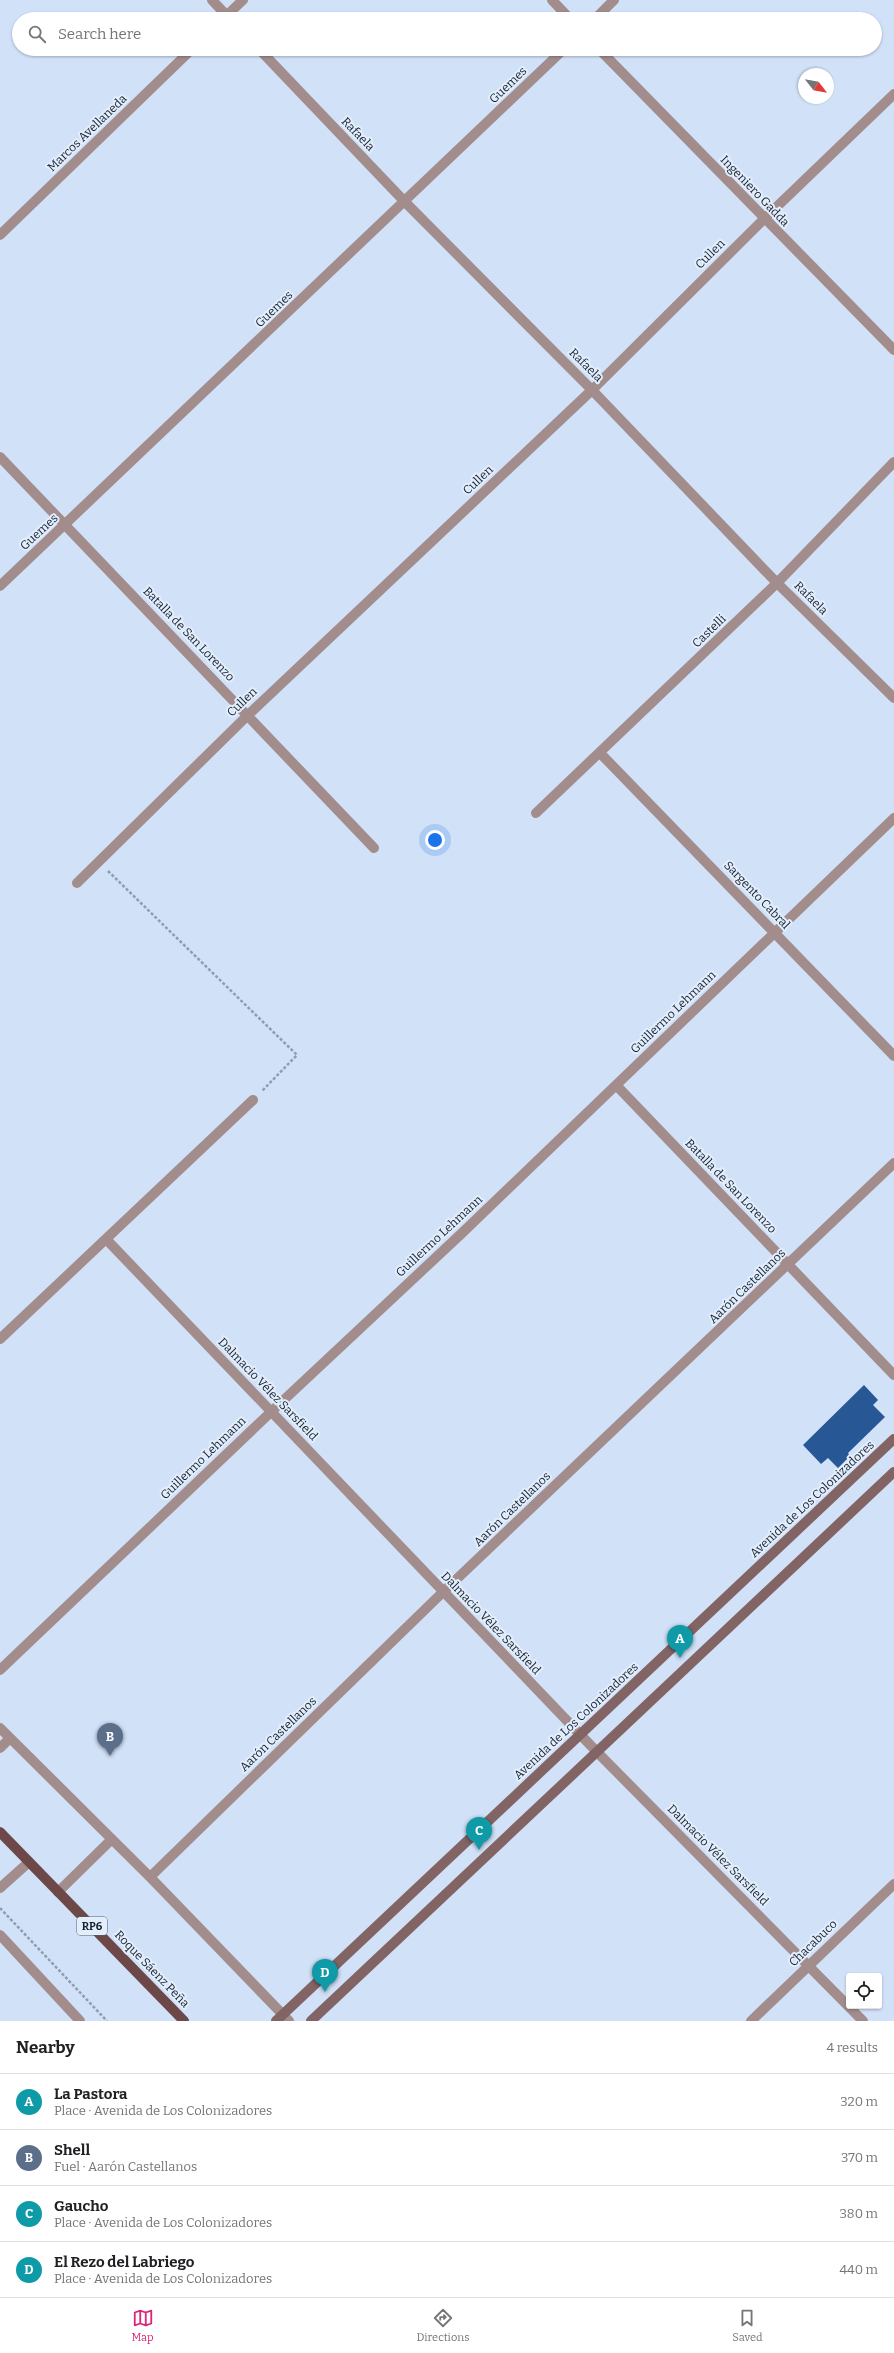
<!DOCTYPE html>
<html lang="en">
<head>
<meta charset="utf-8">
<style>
  :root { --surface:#fff; --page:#f6f6f6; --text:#202124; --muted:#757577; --line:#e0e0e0; --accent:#db2777 }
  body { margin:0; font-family:Bitter,serif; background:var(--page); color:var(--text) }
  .controls { position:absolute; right:12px; bottom:12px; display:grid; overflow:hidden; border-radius:4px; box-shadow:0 1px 3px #0004 }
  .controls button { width:36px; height:36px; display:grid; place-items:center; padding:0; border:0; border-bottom:1px solid var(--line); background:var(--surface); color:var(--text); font:20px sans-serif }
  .compass { position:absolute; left:798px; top:68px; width:36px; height:36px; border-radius:50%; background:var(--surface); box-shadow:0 1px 3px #0004; rotate:121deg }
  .you { position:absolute; left:435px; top:840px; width:14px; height:14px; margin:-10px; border:3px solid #fff; border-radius:50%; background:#1a73e8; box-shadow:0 0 0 6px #1a73e833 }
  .badge { display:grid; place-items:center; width:26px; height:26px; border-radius:50%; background:var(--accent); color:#fff; font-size:13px; font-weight:700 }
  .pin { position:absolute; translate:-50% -33px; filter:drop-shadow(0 1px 2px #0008) }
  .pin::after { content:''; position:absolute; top:21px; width:14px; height:12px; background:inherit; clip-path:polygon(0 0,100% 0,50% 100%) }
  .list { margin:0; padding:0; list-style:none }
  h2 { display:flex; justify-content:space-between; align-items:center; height:52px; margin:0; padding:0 16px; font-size:17px }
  h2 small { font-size:13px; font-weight:400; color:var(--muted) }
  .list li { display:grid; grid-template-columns:26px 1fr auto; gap:12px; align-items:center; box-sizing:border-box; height:56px; padding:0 16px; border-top:1px solid var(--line) }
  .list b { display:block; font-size:15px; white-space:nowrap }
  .list p { margin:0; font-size:13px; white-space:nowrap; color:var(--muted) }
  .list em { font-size:13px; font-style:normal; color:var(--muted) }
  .icon { flex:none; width:22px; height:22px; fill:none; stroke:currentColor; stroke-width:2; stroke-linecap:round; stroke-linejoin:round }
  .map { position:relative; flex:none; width:894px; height:2021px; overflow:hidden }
  .search { position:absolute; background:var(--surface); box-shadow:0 1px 3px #0004; left:12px; right:12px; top:12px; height:44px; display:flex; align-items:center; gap:10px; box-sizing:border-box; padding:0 14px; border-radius:22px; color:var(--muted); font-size:15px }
  .sheet { height:276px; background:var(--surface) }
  nav { display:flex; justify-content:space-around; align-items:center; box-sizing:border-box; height:56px; border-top:1px solid var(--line); background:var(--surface); font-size:11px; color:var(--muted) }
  nav a { display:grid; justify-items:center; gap:2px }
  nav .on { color:var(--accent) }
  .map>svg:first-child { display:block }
</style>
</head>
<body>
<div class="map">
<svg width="894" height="2021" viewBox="0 0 894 2021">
  <rect width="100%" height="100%" fill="#d1e1f8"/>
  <path fill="#285796" d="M864 1385 878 1400 873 1405 885 1417 848 1453 850 1456 838 1468 828 1458 821 1464 803 1445Z"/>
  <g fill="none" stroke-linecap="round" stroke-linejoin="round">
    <path stroke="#8f9db1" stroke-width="2.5" stroke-dasharray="3 2" stroke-linecap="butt" d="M108 871 297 1055 262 1091
      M0 1908 107 2021"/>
    <path stroke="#a28c8c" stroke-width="10" d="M212 0 230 19
      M552 0 570 19
      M223 19 243 0
      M595 19 614 0
      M259 49 405 202 592 390 777 583 894 698
      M599 49 894 350
      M0 235 192 49
      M0 457 374 848
      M0 586 564 49
      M600 753 894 1056
      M536 813 777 583 894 462
      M77 883 248 715 592 390 764 219 894 94
      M616 1085 894 1375
      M106 1239 597 1752 863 2021
      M0 1339 253 1100
      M0 1670 272 1411 461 1234 894 818
      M0 1728 150 1877 289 2021
      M0 1748 10 1738
      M150 1877 443 1592 894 1163
      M0 1888 29 1862
      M58 1892 112 1839
      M0 1935 80 2021
      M751 2021 894 1884"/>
    <path stroke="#836465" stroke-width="10" d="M276 2021 894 1439
      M311 2021 894 1472"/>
    <path stroke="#6c4849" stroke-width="10" d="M0 1832 184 2021"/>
  </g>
  <g text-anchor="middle" stroke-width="4" stroke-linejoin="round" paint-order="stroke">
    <rect fill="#e3eefd" stroke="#545e6c" stroke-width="1" x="77" y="1917" width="30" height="18" rx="3"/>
    <g font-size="11" font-weight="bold" fill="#17202e">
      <text x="92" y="1930">RP6</text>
    </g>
    <g font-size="12" fill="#17202e" stroke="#e3eefd">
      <text transform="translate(508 85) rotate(-44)" y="4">Guemes</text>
      <text transform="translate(87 133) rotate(-44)" y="4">Marcos Avellaneda</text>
      <text transform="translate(358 134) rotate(46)" y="4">Rafaela</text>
      <text transform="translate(755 191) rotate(46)" y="4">Ingeniero Gadda</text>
      <text transform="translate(710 254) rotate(-45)" y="4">Cullen</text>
      <text transform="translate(274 309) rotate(-44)" y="4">Guemes</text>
      <text transform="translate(586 365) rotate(45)" y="4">Rafaela</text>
      <text transform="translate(478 480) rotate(-43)" y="4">Cullen</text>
      <text transform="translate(39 532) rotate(-43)" y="4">Guemes</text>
      <text transform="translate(811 598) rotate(45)" y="4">Rafaela</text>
      <text transform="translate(709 631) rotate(-44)" y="4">Castelli</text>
      <text transform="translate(189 634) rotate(46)" y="4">Batalla de San Lorenzo</text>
      <text transform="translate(242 702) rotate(-44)" y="4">Cullen</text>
      <text transform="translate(757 895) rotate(46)" y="4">Sargento Cabral</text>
      <text transform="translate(673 1012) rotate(-44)" y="4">Guillermo Lehmann</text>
      <text transform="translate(731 1186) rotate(46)" y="4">Batalla de San Lorenzo</text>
      <text transform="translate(439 1236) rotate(-43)" y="4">Guillermo Lehmann</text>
      <text transform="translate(747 1286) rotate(-44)" y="4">Aarón Castellanos</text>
      <text transform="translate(268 1389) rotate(46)" y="4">Dalmacio Vélez Sarsfield</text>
      <text transform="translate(203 1458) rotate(-44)" y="4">Guillermo Lehmann</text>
      <text transform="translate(812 1499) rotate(-43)" y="4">Avenida de Los Colonizadores</text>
      <text transform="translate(512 1509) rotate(-44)" y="4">Aarón Castellanos</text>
      <text transform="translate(491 1623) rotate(46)" y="4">Dalmacio Vélez Sarsfield</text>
      <text transform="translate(576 1721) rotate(-43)" y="4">Avenida de Los Colonizadores</text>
      <text transform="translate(278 1734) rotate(-44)" y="4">Aarón Castellanos</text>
      <text transform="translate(718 1855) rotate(45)" y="4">Dalmacio Vélez Sarsfield</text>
      <text transform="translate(813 1943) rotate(-44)" y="4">Chacabuco</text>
      <text transform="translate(152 1969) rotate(46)" y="4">Roque Sáenz Peña</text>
    </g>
  </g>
</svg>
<div class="controls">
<button><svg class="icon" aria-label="locate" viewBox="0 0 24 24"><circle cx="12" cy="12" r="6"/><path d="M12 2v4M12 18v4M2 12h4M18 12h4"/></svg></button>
</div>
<svg class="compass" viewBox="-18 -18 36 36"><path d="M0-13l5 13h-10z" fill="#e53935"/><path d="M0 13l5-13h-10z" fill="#757577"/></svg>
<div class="you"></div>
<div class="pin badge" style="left:680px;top:1658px;background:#0f9aa8">A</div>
<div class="pin badge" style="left:110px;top:1756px;background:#5c6f8a">B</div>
<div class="pin badge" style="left:479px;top:1850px;background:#0f9aa8">C</div>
<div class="pin badge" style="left:325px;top:1992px;background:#0f9aa8">D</div>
<div class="search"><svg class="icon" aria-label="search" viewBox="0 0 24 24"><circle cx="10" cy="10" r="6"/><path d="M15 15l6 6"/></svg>Search here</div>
</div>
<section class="sheet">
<h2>Nearby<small>4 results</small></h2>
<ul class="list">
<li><span class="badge" style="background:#0f9aa8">A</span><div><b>La Pastora</b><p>Place · Avenida de Los Colonizadores</p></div><em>320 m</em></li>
<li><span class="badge" style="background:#5c6f8a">B</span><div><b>Shell</b><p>Fuel · Aarón Castellanos</p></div><em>370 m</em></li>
<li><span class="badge" style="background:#0f9aa8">C</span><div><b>Gaucho</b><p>Place · Avenida de Los Colonizadores</p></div><em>380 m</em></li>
<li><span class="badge" style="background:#0f9aa8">D</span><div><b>El Rezo del Labriego</b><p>Place · Avenida de Los Colonizadores</p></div><em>440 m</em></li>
</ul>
</section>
<nav>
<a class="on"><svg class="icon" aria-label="map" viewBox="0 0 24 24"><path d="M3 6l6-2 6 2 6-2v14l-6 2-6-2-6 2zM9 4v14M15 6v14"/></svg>Map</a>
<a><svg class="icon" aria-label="directions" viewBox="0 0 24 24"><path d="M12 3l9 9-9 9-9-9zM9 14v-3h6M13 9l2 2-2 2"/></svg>Directions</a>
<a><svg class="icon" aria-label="saved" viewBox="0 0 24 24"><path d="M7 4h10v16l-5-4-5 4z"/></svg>Saved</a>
</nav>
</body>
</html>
